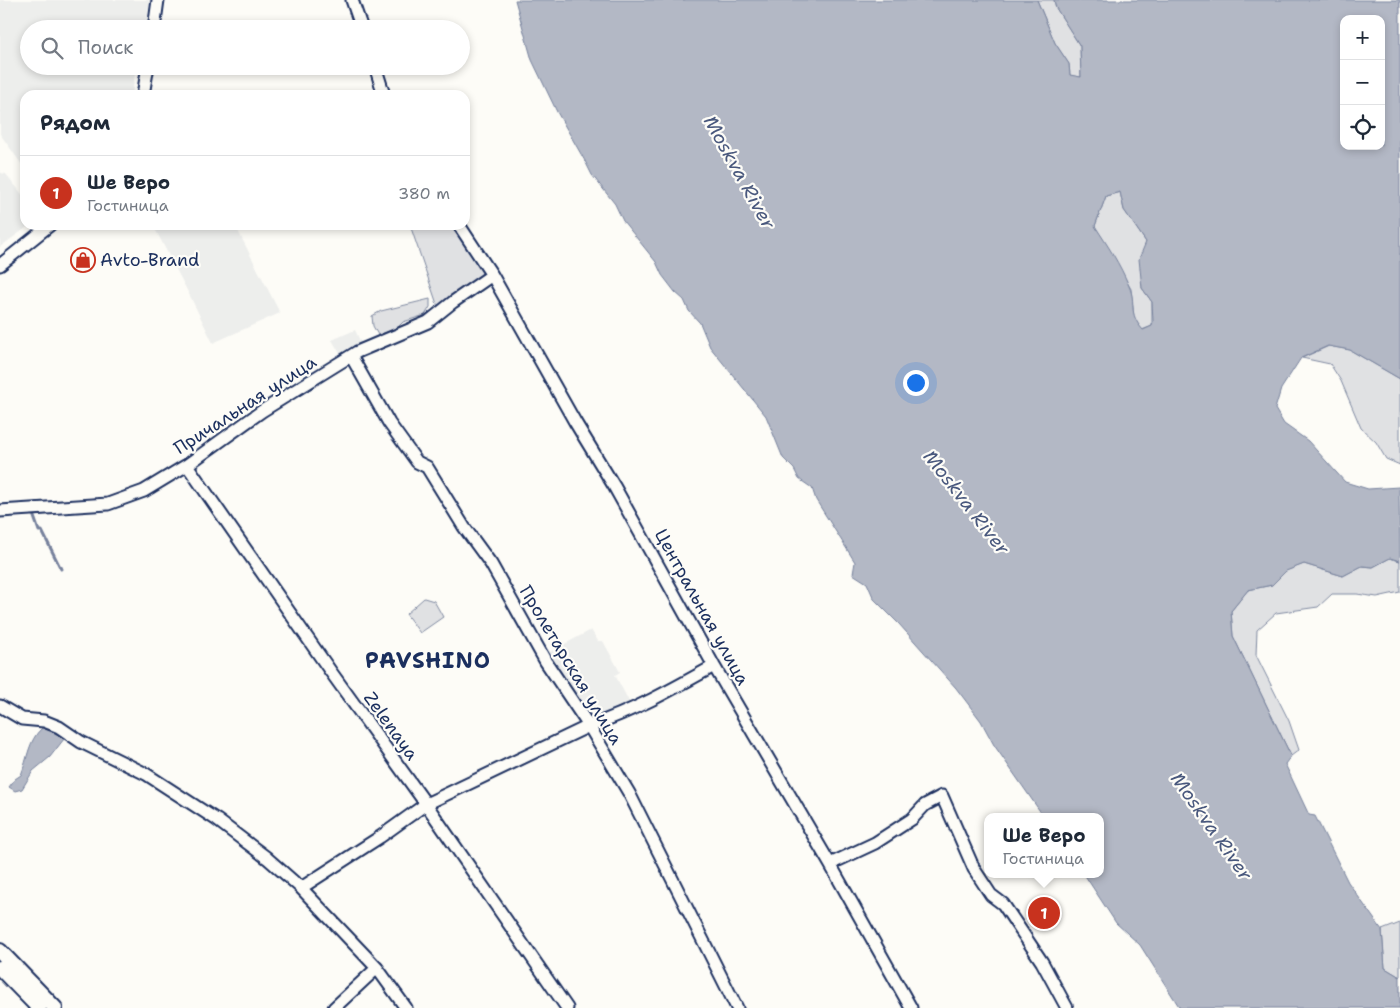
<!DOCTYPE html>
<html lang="ru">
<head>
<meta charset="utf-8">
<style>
  :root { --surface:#fff; --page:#f6f6f7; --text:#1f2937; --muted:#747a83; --line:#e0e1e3; --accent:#c8321e }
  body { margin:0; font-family:"Shantell Sans",sans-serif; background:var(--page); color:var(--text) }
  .controls { position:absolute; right:15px; top:15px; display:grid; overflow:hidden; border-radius:10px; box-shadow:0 2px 8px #0003 }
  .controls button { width:45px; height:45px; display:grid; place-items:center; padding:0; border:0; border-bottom:1px solid var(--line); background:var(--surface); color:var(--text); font:25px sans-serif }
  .you { position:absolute; left:915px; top:382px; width:18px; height:18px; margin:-12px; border:4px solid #fff; border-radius:50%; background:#1a73e8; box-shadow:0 0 0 8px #1a73e833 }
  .badge { display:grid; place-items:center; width:32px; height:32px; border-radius:50%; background:var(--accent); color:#fff; font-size:16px; font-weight:700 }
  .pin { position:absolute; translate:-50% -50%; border:2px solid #fff; box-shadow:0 1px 5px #0006 }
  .popup { position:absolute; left:984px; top:813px; width:120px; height:65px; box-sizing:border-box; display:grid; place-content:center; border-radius:10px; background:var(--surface); filter:drop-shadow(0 1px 4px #0005); font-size:16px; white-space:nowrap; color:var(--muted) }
  .popup b { font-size:19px; color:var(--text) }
  .popup::after { content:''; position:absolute; left:50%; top:100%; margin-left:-10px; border:10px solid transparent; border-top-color:var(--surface) }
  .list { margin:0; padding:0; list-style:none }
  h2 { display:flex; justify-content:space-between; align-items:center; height:65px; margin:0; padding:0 20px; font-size:21px }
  h2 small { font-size:16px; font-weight:400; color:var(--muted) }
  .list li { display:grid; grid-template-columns:32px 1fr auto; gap:15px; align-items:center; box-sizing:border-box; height:75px; padding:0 20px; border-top:1px solid var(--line) }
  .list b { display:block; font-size:19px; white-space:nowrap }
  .list p { margin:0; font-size:16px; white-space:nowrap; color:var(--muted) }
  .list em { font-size:16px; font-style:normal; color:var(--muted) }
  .icon { flex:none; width:28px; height:28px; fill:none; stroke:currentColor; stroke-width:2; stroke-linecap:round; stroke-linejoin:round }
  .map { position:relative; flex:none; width:1400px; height:1008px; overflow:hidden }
  .search { position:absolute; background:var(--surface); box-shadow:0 2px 8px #0003; left:20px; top:20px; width:450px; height:55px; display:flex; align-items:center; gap:12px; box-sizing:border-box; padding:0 18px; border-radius:28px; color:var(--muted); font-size:19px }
  .panel { position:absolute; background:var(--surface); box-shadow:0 2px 8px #0003; left:20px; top:90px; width:450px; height:140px; border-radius:15px }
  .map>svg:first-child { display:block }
</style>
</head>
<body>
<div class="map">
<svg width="1400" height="1008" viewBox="0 0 1400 1008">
  <rect width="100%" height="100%" fill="#fdfcf7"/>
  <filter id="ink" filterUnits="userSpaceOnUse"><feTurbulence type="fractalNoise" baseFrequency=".02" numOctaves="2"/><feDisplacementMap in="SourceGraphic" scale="10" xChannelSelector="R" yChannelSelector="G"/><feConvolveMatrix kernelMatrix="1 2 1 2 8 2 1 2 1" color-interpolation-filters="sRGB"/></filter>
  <g filter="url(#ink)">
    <path fill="#edeeec" d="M0 0H151L145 29H29V66H136L132 95H25V169L0 134Z
      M0 170 1 173 6 174 25 198V225H30L0 247Z
      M153 225H235L280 313 213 343 191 298Z
      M355 330 362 345 341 355 332 340Z
      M591 630 598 641H603L620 672 615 675 632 707 588 721 548 653Z"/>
    <path fill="#e0e1e3" stroke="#7e88a0" d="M1037 0H1054L1056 8 1080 46 1081 77 1070 76 1069 64 1055 43Z
      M1120 192 1124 210 1146 242 1142 288 1152 302V326L1142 330 1134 318 1131 289 1095 226 1106 196Z
      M410 225H454L484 270 477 281 439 310Z
      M430 299V307L425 315 403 322 396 329 378 335 373 326 372 316 381 311Z
      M1329 346 1350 350 1400 379V465L1386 459 1376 442 1361 428 1341 381 1330 364 1302 358Z
      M1390 558 1400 561V592L1377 597 1357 594H1332L1318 607 1276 613 1257 630 1256 655 1289 721 1299 750 1291 756 1233 636 1231 611 1248 590 1272 585 1285 571 1304 564 1343 576 1362 566 1373 567Z
      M424 598 434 601 443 617 420 633 406 614Z
      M1400 923V977L1385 968 1382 930Z"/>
    <path fill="#b3b8c5" stroke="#76819c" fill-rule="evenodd" d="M515 0H1037L1055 43 1069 64 1070 75 1081 77 1080 46 1056 8 1054 0H1400V379L1350 350 1328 346 1301 358 1281 389 1275 409 1284 424 1308 441 1345 482 1368 489 1399 487 1400 561 1390 558 1373 567 1362 566 1343 576 1304 564 1286 571 1272 585 1248 590 1231 611 1233 636 1291 756 1285 764 1309 815 1315 816 1348 882 1382 930 1385 968 1400 977V1008H1180L1140 945 1116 923 1084 874H1100V817H1044L994 745 981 721 956 688 899 624 874 599 867 583 853 574 855 562 816 500 812 488 799 479 794 469 783 458 766 416 710 347 700 323 689 311 684 300 675 292 662 275 656 262 623 221 615 204 592 175 585 161 557 112 532 60ZM1344 19H1381V146H1344ZM1120 192 1124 210 1146 242 1139 259 1142 288 1152 302 1153 321 1152 326 1143 330C1127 312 1137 304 1129 286 1120 264 1108 246 1095 226L1106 196Z
      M42 728 54 732 64 739 50 757 33 771 22 789 15 791 9 787 15 779 21 775C28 758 28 741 42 728Z"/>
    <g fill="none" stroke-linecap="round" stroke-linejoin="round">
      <path stroke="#76819c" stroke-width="3" d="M33 514 39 531H42L61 569"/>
      <defs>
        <path id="minor" d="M352 0 362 29
          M154 29 158 0
          M375 66 384 95
          M143 95 148 66
          M459 225 492 275 575 422 614 486 714 666 830 864 911 1008
          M0 265 50 225
          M351 356 389 423 417 462 427 467 464 527 491 564 546 662 589 726 629 793 737 1008
          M187 465 331 672 426 804 567 1008
          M0 511 108 504 144 491 187 465 262 411 357 352 428 322 453 302 492 275
          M0 706 22 719 44 721 59 727 81 742 146 774 217 820 267 858 301 888 377 968 406 1008
          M830 864 875 843 912 819 925 805 942 796 974 869 991 895 1003 904 1042 962 1067 1008
          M301 888 380 837 426 804 589 726C634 711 673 689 714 666
          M334 1008 377 968"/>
        <path id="major" d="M0 951 55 1008
          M0 968 39 1008"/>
      </defs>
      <use href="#minor" stroke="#1b2f5e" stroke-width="15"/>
      <use href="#major" stroke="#1b2f5e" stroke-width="18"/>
      <use href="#minor" stroke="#fdfcf7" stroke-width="11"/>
      <use href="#major" stroke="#fdfcf7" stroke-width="14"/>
    </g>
  </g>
  <defs>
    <symbol id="shop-ring" viewBox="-11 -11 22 22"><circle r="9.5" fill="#fdfcf7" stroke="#c8321e" stroke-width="1.5"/><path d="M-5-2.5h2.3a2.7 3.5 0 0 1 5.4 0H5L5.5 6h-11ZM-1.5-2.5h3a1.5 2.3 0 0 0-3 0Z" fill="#c8321e"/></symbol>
  </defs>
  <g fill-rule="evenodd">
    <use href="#shop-ring" x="69" y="246" width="28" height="28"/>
  </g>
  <g text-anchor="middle" stroke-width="4.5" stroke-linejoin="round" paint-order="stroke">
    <g font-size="18" fill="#1b2f5e" stroke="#fdfcf7" text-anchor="start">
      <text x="100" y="266">Avto-Brand</text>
    </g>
    <g font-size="18" fill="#1b2f5e" stroke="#fdfcf7">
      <text transform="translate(245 405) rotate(-33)" y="6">Причальная улица</text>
      <text transform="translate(702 607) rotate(61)" y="6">Центральная улица</text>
      <text transform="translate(571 665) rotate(59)" y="6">Пролетарская улица</text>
      <text transform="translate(391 726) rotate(54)" y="6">Zelenaya</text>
    </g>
    <g font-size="19" font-style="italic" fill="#49587d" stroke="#fdfcf7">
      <text transform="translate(740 172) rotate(61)" y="7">Moskva River</text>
      <text transform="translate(967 502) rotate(52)" y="7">Moskva River</text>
      <text transform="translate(1212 826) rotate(55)" y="7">Moskva River</text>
    </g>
    <g font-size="22" font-weight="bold" letter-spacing="1" fill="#1b2f5e" stroke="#fdfcf7">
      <text x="428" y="668">PAVSHINO</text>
    </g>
  </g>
</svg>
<div class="controls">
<button>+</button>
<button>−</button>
<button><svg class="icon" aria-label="locate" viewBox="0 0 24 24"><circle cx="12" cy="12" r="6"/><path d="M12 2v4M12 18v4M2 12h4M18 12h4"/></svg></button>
</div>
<div class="you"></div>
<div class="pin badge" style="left:1044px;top:913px">1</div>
<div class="popup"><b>Ше Веро</b>Гостиница</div>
<div class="search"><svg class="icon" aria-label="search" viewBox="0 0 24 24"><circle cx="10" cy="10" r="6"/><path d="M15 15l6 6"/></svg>Поиск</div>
<section class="panel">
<h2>Рядом<small></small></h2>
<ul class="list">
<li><span class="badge">1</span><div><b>Ше Веро</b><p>Гостиница</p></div><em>380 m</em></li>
</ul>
</section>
</div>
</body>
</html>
